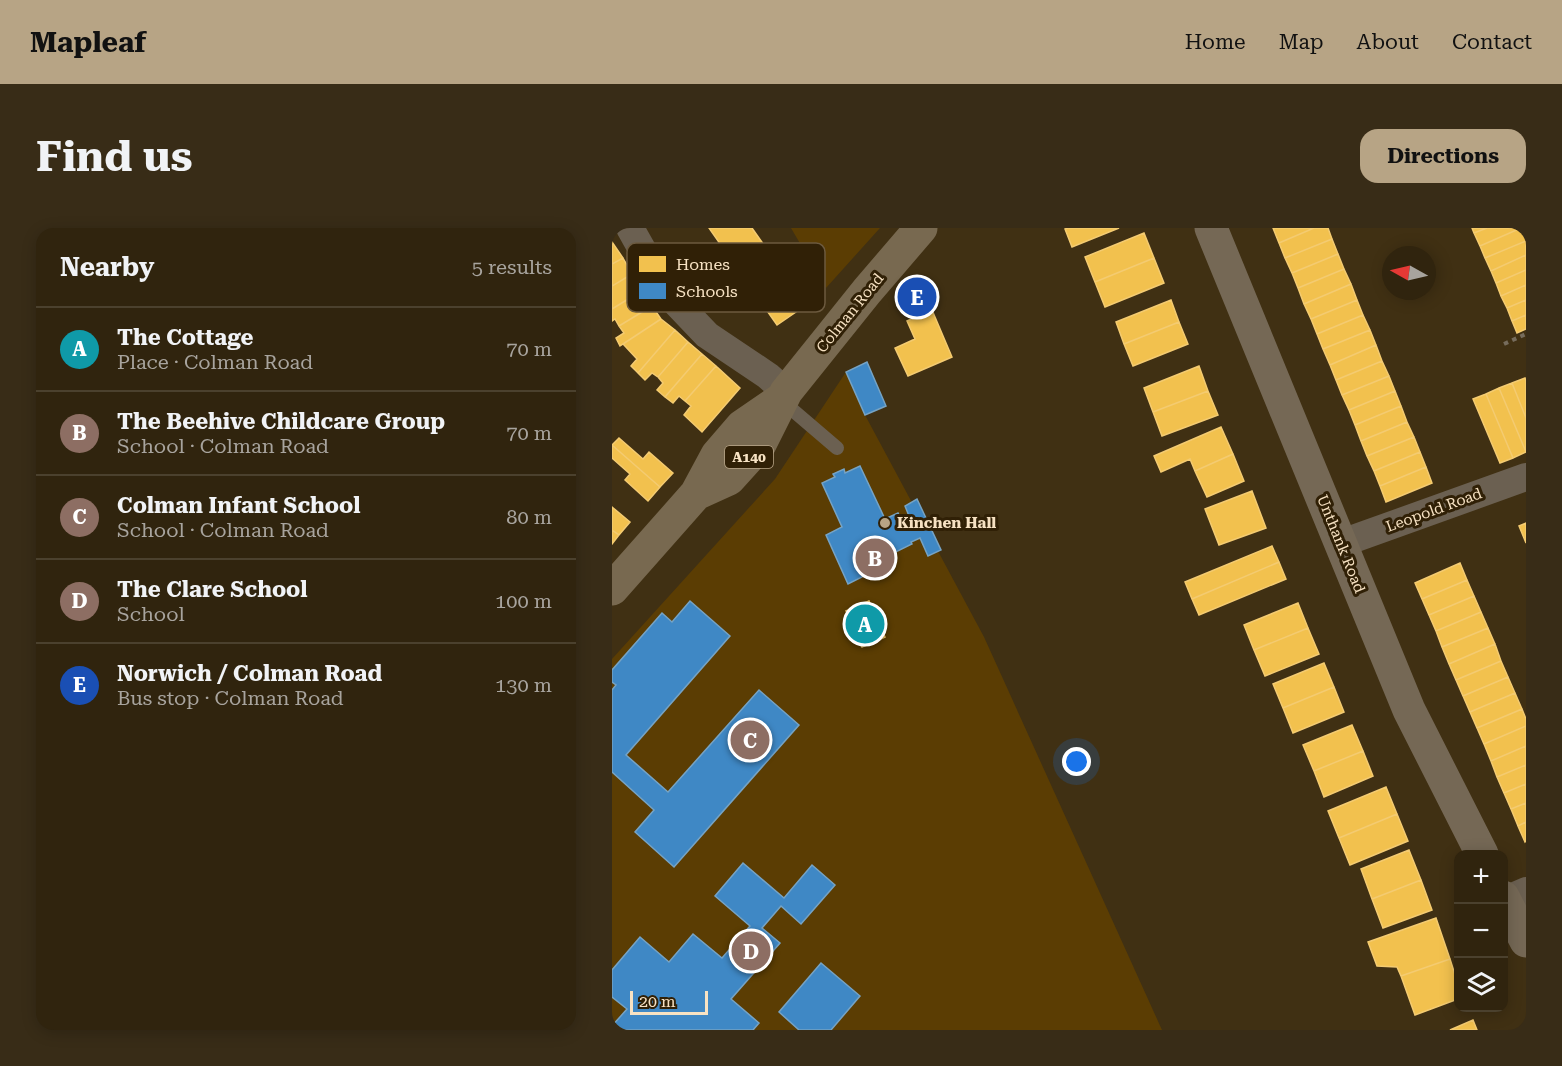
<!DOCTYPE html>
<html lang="en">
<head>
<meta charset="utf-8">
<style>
  :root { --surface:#30240e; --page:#382c17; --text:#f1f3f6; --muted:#a8a49e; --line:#4b412e; --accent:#b7a485 }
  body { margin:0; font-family:"Roboto Serif",serif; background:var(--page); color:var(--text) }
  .controls { position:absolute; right:18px; bottom:18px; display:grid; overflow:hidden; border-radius:12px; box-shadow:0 3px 15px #0003 }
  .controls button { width:54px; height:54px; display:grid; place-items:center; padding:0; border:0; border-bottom:2px solid var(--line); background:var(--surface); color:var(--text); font:30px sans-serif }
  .compass { position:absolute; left:770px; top:18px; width:54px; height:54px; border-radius:50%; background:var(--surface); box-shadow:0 3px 15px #0003; rotate:278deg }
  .scale { position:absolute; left:18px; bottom:15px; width:78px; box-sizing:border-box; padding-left:6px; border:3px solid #f7e2c3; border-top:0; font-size:16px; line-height:21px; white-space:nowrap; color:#f7e2c3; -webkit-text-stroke:4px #302006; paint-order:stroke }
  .you { position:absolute; left:465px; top:534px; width:21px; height:21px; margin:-15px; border:4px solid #fff; border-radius:50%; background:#1a73e8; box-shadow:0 0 0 9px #1a73e833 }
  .badge { display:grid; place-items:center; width:39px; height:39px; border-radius:50%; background:var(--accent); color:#fff; font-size:20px; font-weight:700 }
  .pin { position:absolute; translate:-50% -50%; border:3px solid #fff; box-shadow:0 2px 6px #0006 }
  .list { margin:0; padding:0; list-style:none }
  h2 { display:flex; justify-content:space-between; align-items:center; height:78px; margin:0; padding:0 24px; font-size:26px }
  h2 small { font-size:20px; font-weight:400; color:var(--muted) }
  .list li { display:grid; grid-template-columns:39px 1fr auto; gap:18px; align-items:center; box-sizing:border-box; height:84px; padding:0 24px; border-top:2px solid var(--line) }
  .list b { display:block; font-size:22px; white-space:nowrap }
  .list p { margin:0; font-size:20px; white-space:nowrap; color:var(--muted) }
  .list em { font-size:20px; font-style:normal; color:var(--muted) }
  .icon { flex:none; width:33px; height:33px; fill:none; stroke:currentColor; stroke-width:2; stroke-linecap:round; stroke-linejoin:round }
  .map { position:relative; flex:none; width:914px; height:802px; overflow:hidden; border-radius:18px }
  header { display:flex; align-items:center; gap:36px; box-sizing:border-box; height:84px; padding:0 30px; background:var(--accent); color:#111 }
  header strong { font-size:28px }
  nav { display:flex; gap:33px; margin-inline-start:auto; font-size:21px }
  .intro { display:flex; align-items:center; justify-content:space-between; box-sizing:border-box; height:144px; padding:0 36px }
  h1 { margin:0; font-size:42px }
  .button { padding:15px 27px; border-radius:18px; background:var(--accent); color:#111; font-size:21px; font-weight:700 }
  main { display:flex; gap:36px; padding:0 36px }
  aside { flex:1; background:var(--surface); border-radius:18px; box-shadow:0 3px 15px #0003 }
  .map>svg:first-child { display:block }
</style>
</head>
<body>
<header>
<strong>Mapleaf</strong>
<nav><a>Home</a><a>Map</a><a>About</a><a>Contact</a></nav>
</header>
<div class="intro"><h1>Find us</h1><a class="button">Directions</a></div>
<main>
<aside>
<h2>Nearby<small>5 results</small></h2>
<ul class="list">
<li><span class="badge" style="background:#0f9aa8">A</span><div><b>The Cottage</b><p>Place · Colman Road</p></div><em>70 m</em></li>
<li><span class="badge" style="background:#8d6e63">B</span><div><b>The Beehive Childcare Group</b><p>School · Colman Road</p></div><em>70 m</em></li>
<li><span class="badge" style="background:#8d6e63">C</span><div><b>Colman Infant School</b><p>School · Colman Road</p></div><em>80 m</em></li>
<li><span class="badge" style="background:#8d6e63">D</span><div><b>The Clare School</b><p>School</p></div><em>100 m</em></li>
<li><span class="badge" style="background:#1a4fb4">E</span><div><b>Norwich / Colman Road</b><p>Bus stop · Colman Road</p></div><em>130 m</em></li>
</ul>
</aside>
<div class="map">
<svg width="914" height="802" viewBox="0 0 914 802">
  <rect width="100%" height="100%" fill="#403013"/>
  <path fill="#5b3d03" d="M179 0H268L214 60Z
    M234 144 253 187 372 409 550 802H0V431L163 251Z"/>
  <path fill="#f2c14e" stroke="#f4cb71" stroke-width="1.5" d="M97 0H140L194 77 165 97Z
    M456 0H507L460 19 453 1Z
    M661 0H702L667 15Z
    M702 0H716L720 11 673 30 667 15Z
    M860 0H875L862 5Z
    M875 0H909L868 18 862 5Z
    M909 0H914V13L873 30 868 18Z
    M532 5 542 30 483 54 473 29Z
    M720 11 726 26 680 45 673 30Z
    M914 13V27L879 43 873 30Z
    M0 14 11 30 0 36Z
    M726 26 732 41 686 60 680 45Z
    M914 27V42L884 55 879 43Z
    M11 30 20 46 0 58V36Z
    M542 30 552 55 493 79 483 54Z
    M732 41 739 56 692 76 686 60Z
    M914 42V57L889 68 884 55Z
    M20 46 31 62 0 81V58Z
    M739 56 745 72 699 91 692 76Z
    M914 57V72L895 80 889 68Z
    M31 62 40 78 7 98 3 91 0 93V81Z
    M559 72 567 94 512 116 504 94Z
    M745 72 751 87 705 106 699 91Z
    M914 72V87L900 93 895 80Z
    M40 78 49 91 8 118 4 110 12 105 7 98Z
    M320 82 340 129 296 148 283 120 303 111 295 93Z
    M751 87 758 102 711 121 705 106Z
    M914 87V101L905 105 900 93Z
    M49 91 63 102 26 145 19 138 25 131 11 116Z
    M567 94 576 116 521 138 512 116Z
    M63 102 76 114 46 149 40 145 33 152 26 145Z
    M758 102 764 117 718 137 711 121Z
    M76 114 90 126 53 169 45 162 51 155 46 149Z
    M764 117 770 133 724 152 718 137Z
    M90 126 104 138 73 173 67 168 61 175 53 169Z
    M770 133 777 148 730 167 724 152Z
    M104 138 128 160 90 204 72 187 79 178 73 173Z
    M587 138 596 163 541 184 532 160Z
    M777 148 783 163 737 182 730 167Z
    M913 150 914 153V190L900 155Z
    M900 155 914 190V224L887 160Z
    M887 160 914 224 901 230 874 166Z
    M596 163 606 187 550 208 541 184Z
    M783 163 789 178 743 197 737 182Z
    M874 166 901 230 888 235 861 171Z
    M789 178 795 194 749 213 743 197Z
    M795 194 802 209 755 228 749 213Z
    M609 199 621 226 583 243 578 231 549 244 542 228Z
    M802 209 808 224 762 243 755 228Z
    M7 210 31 231 37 224 61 245 48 259 0 217Z
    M0 217 48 259 36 273 13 252 18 246 0 230Z
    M808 224 814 239 768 258 762 243Z
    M621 226 632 253 595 269 583 243Z
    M814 239 820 255 774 274 768 258Z
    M640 263 654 300 607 317 593 281Z
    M0 279 18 294 7 307 0 302Z
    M914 295V315L907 298Z
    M0 302 7 307 0 316Z
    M660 318 667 334 580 371 573 354Z
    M667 334 674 351 587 387 580 371Z
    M848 335 855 352 810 371 803 355Z
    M855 352 862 368 817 387 810 371Z
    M862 368 869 384 824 403 817 387Z
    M257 373 273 409 250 419 234 383Z
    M686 375 696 400 642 422 632 397Z
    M869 384 876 400 830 419 824 403Z
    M696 400 707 426 653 448 642 422Z
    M876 400 883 416 837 436 830 419Z
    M883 416 889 433 844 452 837 436Z
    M889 433 896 449 851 468 844 452Z
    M712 435 722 459 671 480 661 456Z
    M896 449 903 465 858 484 851 468Z
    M722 459 732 484 681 505 671 480Z
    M903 465 910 481 865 500 858 484Z
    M910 481 914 491V498L872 516 865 500Z
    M740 497 751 523 702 543 691 517Z
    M914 498V518L879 533 872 516Z
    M914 518V537L885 549 879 533Z
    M751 523 761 548 712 569 702 543Z
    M914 537V556L892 565 885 549Z
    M914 556V575L899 581 892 565Z
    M774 559 785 586 727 610 716 583Z
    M914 575V594L906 598 899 581Z
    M785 586 796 613 738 637 727 610Z
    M914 594V613L913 614 906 598Z
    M797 622 809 652 760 671 749 641Z
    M809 652 820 682 771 700 760 671Z
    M824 690 838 731 789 748 785 739 765 738 756 714Z
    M838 731 846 756V771L803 787 789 748Z
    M861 792 865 802H838Z"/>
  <path fill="#3f88c5" stroke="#76a3c4" stroke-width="1.5" d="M255 134 274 178 253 187 234 144Z
    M248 238 273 291 286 285 289 291 297 288 293 278 305 271 329 322 316 328 308 310 299 314 300 316 253 339 256 346 236 356 214 307 230 299 210 255 223 249 221 246 232 241 233 245Z
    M78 373 118 408 14 527 56 564 147 462 187 497 62 639 23 604 42 582 0 544V462L4 457 0 454V442L50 385 60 394Z
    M131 635 172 670 200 637 223 657 189 696 169 678 150 700 168 715 119 771 147 795 141 802H0V798L15 781 0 769V742L28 709 57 734 81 706 110 730 138 698 103 668Z
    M209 735 248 768 219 802H187L167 784Z"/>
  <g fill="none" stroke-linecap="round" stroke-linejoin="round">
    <path stroke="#766c5c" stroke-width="4" stroke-dasharray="4.5 4.5" stroke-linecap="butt" d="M892 116 914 106"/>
    <path stroke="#6b6051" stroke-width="14" d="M170 173 225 220"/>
    <path stroke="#6b6051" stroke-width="28" d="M18 0 54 64 95 107 156 148 174 164
      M730 315 914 249
      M893 672 914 663"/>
    <path stroke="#756855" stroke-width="33" d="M599 0 797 482 870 626
      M891 669 914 713"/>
    <path stroke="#786950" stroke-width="33" d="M84 266 117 251 136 230 148 216 174 164 255 63 309 0
      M0 361 84 266 105 227 130 198 168 172"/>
  </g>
  <circle fill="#b7a485" stroke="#302006" stroke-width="2" cx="273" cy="295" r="6"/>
  <g text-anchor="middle" stroke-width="6" stroke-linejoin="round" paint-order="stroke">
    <rect fill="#302006" stroke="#bba88a" stroke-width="1.5" x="113" y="218" width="48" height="22" rx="4.5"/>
    <g font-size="14" font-weight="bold" fill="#f7e2c3">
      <text x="137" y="234">A140</text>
    </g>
    <g font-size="15" fill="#f7e2c3" stroke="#302006">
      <text transform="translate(238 85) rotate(-51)" y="5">Colman Road</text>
      <text transform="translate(822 282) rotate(-20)" y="5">Leopold Road</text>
      <text transform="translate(729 316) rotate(68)" y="5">Unthank Road</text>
    </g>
    <g font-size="15" font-weight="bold" fill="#f7e2c3" stroke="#302006" text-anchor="start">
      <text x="285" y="300">Kinchen Hall</text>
    </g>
  </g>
  <rect x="15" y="15" width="198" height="69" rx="9" fill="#302006" stroke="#6c5a3f" stroke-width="1.5"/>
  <rect x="27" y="28" width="27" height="16" fill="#f2c14e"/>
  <rect x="27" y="55" width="27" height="16" fill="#3f88c5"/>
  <g font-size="16" fill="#f7e2c3">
    <text x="64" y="42">Homes</text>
    <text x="64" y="69">Schools</text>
  </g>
</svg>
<div class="controls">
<button>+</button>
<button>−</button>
<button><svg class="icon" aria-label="layers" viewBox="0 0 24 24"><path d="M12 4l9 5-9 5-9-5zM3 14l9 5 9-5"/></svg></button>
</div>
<svg class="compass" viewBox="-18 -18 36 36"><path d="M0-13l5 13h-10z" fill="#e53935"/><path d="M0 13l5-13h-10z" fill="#a8a49e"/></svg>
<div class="scale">20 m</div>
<div class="you"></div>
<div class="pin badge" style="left:253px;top:396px;background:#0f9aa8">A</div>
<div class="pin badge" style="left:263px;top:330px;background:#8d6e63">B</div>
<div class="pin badge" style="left:138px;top:512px;background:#8d6e63">C</div>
<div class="pin badge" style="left:139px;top:723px;background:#8d6e63">D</div>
<div class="pin badge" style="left:305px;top:69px;background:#1a4fb4">E</div>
</div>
</main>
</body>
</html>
